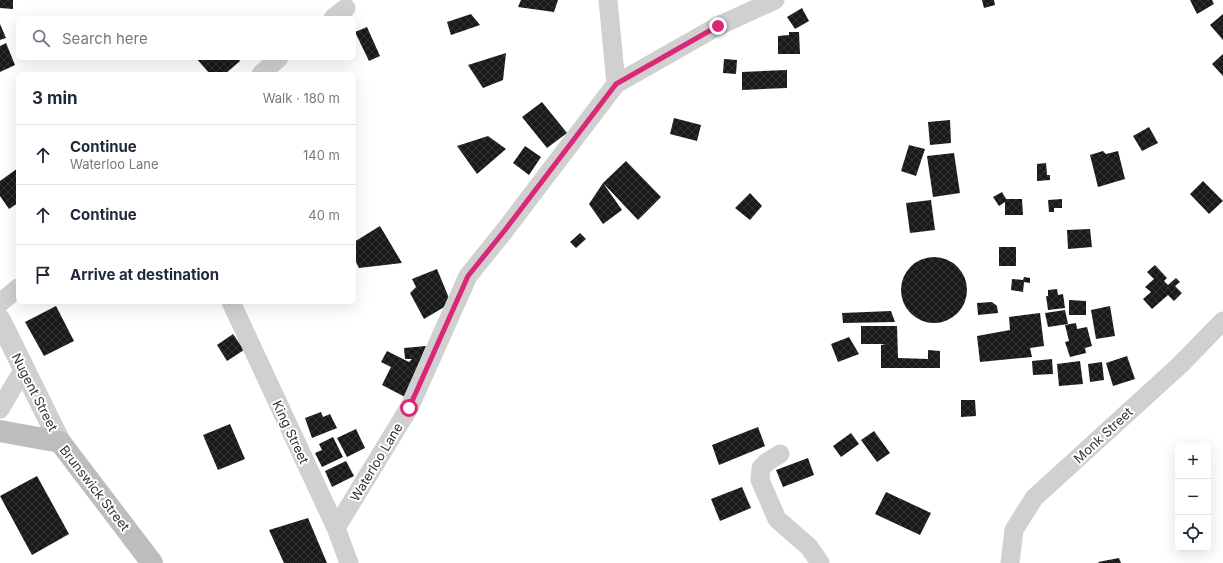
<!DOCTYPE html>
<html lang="en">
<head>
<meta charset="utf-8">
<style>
  :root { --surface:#fff; --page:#f6f6f7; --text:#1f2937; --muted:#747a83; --line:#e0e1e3 }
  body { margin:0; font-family:Inter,sans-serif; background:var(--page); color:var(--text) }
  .controls { position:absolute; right:12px; bottom:12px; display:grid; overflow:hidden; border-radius:6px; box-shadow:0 4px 16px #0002 }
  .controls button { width:36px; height:36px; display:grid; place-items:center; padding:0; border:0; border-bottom:1px solid var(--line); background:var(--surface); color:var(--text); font:20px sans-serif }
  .stop { position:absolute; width:12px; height:12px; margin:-9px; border:3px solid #db2777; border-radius:50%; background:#fff }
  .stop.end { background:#db2777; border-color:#fff; box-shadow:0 1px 4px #0008 }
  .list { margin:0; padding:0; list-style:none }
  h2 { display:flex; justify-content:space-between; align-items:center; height:52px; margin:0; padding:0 16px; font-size:17px }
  h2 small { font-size:13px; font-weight:400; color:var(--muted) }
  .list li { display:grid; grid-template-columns:26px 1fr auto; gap:12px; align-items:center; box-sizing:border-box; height:60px; padding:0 16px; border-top:1px solid var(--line) }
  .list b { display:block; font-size:15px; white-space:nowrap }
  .list p { margin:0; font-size:13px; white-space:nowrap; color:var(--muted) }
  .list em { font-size:13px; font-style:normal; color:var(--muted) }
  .icon { flex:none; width:22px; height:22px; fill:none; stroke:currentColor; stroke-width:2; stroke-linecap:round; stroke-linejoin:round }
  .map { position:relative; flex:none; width:1223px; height:563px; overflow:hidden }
  .search { position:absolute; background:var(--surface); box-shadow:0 4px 16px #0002; left:16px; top:16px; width:340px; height:44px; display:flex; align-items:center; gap:10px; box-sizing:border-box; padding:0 14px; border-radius:6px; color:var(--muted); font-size:15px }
  .panel { position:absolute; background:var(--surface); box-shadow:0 4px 16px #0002; left:16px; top:72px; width:340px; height:232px; border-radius:6px }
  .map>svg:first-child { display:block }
</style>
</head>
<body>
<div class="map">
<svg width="1223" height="563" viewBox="0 0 1223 563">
  <defs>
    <pattern id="building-cross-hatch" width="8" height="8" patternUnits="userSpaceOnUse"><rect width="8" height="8" fill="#1a1a1a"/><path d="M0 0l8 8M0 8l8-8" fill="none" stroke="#333"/></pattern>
  </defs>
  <rect width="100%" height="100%" fill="#fff"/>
  <path fill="url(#building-cross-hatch)" d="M0 0H13V9L0 8Z
    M521 0H558L554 12 518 7Z
    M982 0H994L995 5 984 8Z
    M1190 0H1212L1214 4 1197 14Z
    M802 8 809 21 795 29 787 17Z
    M471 14 480 25 451 35 447 22Z
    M1223 14V40L1210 25Z
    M0 24 6 38 0 40Z
    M367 27 380 56 369 61 355 32Z
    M789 32H799L800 54H778V36L789 35Z
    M6 43 15 65 0 72V46Z
    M506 53 503 80 483 88 468 65Z
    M1223 54V76L1212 64Z
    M196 58H238L240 61 225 74H210Z
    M724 59 737 60 736 74 723 73Z
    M787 70V88L742 90V72Z
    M542 102 567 133 547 148 522 117Z
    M674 118 701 125 697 141 670 134Z
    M950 120 951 143 930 145 928 122Z
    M1149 127 1158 143 1142 151 1133 136Z
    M488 136 506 149 477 174 457 146Z
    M909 145 925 149 916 176 901 171Z
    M525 146 541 157 529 175 513 163Z
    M1103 151 1106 154 1118 151 1125 179 1098 187 1090 155Z
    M954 153 960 193 933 197 927 156Z
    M626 161 661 197 638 220 603 183 622 210 603 224 589 204 603 183Z
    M1046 163 1047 175H1050V180L1037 181V164Z
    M18 168V203L9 209 0 196V181Z
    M1203 181 1223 201 1209 214 1190 194Z
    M1002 192 1006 199H1022L1023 215H1005V202L999 206 993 197Z
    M750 193 762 206 750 220 735 208Z
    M1062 199V208H1054V212H1049L1048 200Z
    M931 200 935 230 910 233 906 203Z
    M380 226 402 263 359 268 354 258V242Z
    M1090 229 1092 247 1068 249 1067 230Z
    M580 233 586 239 576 248 570 242Z
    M999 247H1016V266H999Z
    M901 290a33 33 0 1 1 66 0a33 33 0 1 1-66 0Z
    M1155 265 1167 278 1164 281 1168 285 1176 278 1180 282 1175 286 1182 293 1174 301 1168 295 1152 309 1143 299 1151 292 1145 287 1154 279 1147 272Z
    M437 269 451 303 424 319 410 293 416 287 412 279Z
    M1024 277 1030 278V283L1024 282 1023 292 1011 290 1012 279 1023 280Z
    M1057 289 1058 295 1063 294 1065 308 1048 310 1046 296H1048V290Z
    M1069 300 1086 301V315H1069Z
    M992 302 997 306 998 313 978 315 977 303Z
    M56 306 74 341 44 356 25 322Z
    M1110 306 1115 336 1096 339 1091 310Z
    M1065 310 1068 324 1048 327 1045 313Z
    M891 311 895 322 843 323 842 313Z
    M1040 313 1044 346 1030 348 1032 357 980 362 977 336 1010 330 1009 317Z
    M1076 323 1077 329 1087 327 1092 346 1085 348 1086 353 1070 357 1065 342 1069 341 1065 325Z
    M861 326H897L898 358 928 359V350L940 351V368H881V345L886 344H861Z
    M233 334 244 350 227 361 217 345Z
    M849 337 859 354 838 362 831 344Z
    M426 346 405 397 382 385 391 367 381 362 387 351 409 362 412 359H405L404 348Z
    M1127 356 1135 379 1113 386 1106 363Z
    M1052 359 1053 374 1033 375 1032 361Z
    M1080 361 1083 384 1059 386 1057 364Z
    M1102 362 1104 380 1090 382 1088 364Z
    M961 400H975L976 416 961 417Z
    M321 412 323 417 330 414 337 428 312 438 305 418Z
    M230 424 245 459 218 470 203 435Z
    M758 427 765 446 719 465 712 445Z
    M356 429 365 448 347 457 337 438Z
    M874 431 890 453 877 462 861 440Z
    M851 433 859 444 841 457 833 446Z
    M333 437 343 457 322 467 315 453 322 450 319 444Z
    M808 458 814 475 783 487 776 470Z
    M346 461 354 476 332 487 325 471Z
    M37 476 69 534 32 555 0 496Z
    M742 487 751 508 720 521 711 499Z
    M886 492 931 513 920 535 875 514Z
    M308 518 327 563H284L269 530Z
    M1119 558 1121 563H1099L1098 562Z"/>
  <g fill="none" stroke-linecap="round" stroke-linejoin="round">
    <path stroke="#d0d0d0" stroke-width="19" d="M333 18 346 8
      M261 74 279 58
      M616 84 718 26 775 0
      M231 302 336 528 349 563
      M0 303 18 288
      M0 409 23 370
      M780 454 767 462 761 468 760 480 777 519 809 547 820 563
      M336 528 409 408 468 276 505 230 616 84 608 0
      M1010 563 1014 530 1034 498 1180 365 1223 321"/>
    <path stroke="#d0d0d0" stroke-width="22" d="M0 320 60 442"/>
    <path stroke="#bdbdbd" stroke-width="22" d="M0 431 60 442 152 563"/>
  </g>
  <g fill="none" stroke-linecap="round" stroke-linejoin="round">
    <path stroke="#db2777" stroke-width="5" d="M409 408 468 276 505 230 616 84 718 26"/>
  </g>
  <g text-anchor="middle" stroke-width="4" stroke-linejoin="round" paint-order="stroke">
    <g font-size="13" fill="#333" stroke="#fff">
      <text transform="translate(35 392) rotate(63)" y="5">Nugent Street</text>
      <text transform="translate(291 432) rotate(65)" y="5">King Street</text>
      <text transform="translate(1103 435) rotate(-43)" y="5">Monk Street</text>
      <text transform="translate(376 462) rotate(-59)" y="5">Waterloo Lane</text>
      <text transform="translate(95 488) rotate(52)" y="5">Brunswick Street</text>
    </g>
  </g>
</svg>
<div class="controls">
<button>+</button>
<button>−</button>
<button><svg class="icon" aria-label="locate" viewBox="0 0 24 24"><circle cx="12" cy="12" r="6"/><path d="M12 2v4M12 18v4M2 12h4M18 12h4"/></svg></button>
</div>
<div class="stop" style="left:409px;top:408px"></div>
<div class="stop end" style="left:718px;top:26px"></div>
<div class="search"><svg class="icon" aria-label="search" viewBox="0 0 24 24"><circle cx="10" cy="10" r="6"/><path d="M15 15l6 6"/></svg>Search here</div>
<section class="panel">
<h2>3 min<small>Walk · 180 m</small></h2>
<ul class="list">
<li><svg class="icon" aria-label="ahead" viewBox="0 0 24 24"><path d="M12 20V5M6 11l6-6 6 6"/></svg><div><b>Continue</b><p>Waterloo Lane</p></div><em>140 m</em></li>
<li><svg class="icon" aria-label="ahead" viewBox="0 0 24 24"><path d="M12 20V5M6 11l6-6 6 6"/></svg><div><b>Continue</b></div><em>40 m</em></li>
<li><svg class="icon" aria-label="arrive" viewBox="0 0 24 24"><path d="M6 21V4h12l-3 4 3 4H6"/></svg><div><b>Arrive at destination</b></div></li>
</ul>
</section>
</div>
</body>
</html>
